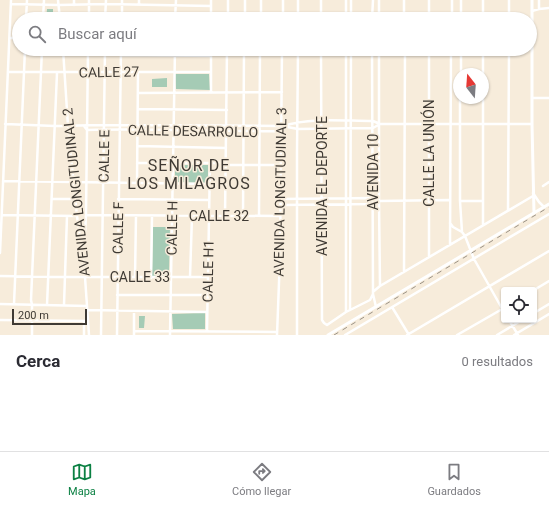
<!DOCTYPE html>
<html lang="es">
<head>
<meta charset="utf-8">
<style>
  :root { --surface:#fff; --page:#f7f7f7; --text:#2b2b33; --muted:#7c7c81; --line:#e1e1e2; --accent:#0b8043 }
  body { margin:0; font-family:Roboto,sans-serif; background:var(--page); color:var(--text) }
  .controls { position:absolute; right:12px; bottom:12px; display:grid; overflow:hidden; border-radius:4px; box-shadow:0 1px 3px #0004 }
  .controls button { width:36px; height:36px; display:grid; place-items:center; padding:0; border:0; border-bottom:1px solid var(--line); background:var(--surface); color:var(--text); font:20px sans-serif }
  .compass { position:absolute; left:453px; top:68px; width:36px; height:36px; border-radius:50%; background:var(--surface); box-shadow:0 1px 3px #0004; rotate:343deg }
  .scale { position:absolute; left:12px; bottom:10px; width:75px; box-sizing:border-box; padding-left:4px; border:2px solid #3f3a34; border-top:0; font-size:11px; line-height:14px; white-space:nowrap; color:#3f3a34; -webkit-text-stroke:3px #f7ecdb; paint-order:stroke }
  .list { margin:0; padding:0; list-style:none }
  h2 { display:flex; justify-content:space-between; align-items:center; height:52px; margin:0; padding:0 16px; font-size:17px }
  h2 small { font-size:13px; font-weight:400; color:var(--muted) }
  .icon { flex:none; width:22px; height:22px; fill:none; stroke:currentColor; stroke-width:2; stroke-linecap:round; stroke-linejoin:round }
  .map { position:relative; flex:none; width:549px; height:335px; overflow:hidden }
  .search { position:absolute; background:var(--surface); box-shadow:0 1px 3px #0004; left:12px; right:12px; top:12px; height:44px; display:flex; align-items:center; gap:10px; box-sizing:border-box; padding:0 14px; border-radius:22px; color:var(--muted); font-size:15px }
  .sheet { height:116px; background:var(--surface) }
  nav { display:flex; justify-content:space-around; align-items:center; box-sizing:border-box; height:56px; border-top:1px solid var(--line); background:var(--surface); font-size:11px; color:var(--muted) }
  nav a { display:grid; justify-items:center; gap:2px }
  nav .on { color:var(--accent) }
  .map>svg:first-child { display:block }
</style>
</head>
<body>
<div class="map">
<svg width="549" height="335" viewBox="0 0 549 335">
  <rect width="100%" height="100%" fill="#f7ecdb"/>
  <path fill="#a5cbb5" d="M47 9H53V19H46Z
    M175 74H209L210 90 176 89Z
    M167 78V87H152V79Z
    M175 165H208V183L175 182Z
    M153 227H170L169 276H152Z
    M205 313V329H173L172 314Z
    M139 316H145L144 328H139Z"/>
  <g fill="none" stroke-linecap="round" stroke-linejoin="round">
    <path stroke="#fff" stroke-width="2.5" d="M58 0 60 19
      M74 0V5
      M298 0V19
      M321 0V19
      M346 0V19
      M351 0V19
      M379 0V19
      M404 0V19
      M429 0V19
      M509 0V19
      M11 4 59 5 106 4 211 6
      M139 4V0
      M539 9 549 8
      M532 11 539 9V0
      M26 19 27 0
      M43 19 44 0
      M89 19V0
      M105 19 106 0
      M122 19V0
      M175 19 176 0
      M211 19V0
      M228 19V0
      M245 19V0
      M261 19V0
      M283 19V0
      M372 19 373 0
      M452 19V0
      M461 19V0
      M483 19V0
      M10 38H19
      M63 49 68 126 77 216 85 277 89 335
      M211 49V92
      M321 49 322 320 324 323 327 325 346 312 370 300 373 294
      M372 49 373 294 376 307
      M379 49V201L380 286
      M429 49V257
      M63 54H88
      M121 55 211 56
      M8 72H211
      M461 74V49
      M138 93 282 92
      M460 98V201L462 232 465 236 474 259 504 312
      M532 98H549
      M138 109 227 110
      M5 124 55 126 104 125 282 126 298 129 373 128 380 124
      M84 126 87 130C152 128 217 132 281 131
      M283 126C312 117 344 121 373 121L380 124H532
      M138 146 226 148
      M137 163H226
      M226 165H281
      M3 181 210 184
      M137 182 138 72
      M543 186 549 182
      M533 193 539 202 544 207
      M52 199H76
      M118 199 209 200
      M281 199 374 198 378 201
      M460 201H483
      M281 205 374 204 379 201 449 200
      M508 210 509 49
      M2 215 77 216
      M86 215 280 216
      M225 216 227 49
      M243 216 244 49
      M259 216 260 49
      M450 223 453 227 462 232
      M483 225V49
      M80 240 83 238 85 235 86 215 88 49
      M450 245 451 49
      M0 253 11 0
      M404 272 405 49
      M0 276 64 277H208
      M135 277 136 216
      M190 277 192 216
      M151 278 152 216
      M534 290 549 281
      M374 291 380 286 533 196
      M117 295H208
      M0 304 87 306
      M14 304 25 49
      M47 305 57 73
      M64 305 67 216
      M392 307 409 335
      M88 310 207 312
      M350 310 351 49
      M346 312V49
      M534 313 549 304
      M0 320 88 321
      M509 320 518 335
      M84 322V335
      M134 331 277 332
      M207 331 210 163
      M32 335V305L31 300 42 49
      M101 335 105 49
      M117 335 121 49
      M134 335V311
      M170 335 175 49
      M277 335 280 256 282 49
      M297 335V152L298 49
      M345 335 549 214
      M407 335 549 251
      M457 335 504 308
      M497 335 522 320
      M514 335 549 314"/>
    <path stroke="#fff" stroke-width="3" d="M532 0V124L534 213"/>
    <path stroke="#fff" stroke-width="3" d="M328 335 549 204"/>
    <path stroke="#9b9387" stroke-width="1" stroke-dasharray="5 5" stroke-linecap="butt" d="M334 335 549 207"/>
  </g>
  <g text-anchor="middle" stroke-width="3" stroke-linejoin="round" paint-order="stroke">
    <g font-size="14" fill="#3f3a34" stroke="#f7ecdb">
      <text transform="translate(109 72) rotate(-1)" y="5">CALLE 27</text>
      <text transform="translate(193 131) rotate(1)" y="5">CALLE DESARROLLO</text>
      <text transform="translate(429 153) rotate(-90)" y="5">CALLE LA UNIÓN</text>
      <text transform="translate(104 156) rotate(-89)" y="5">CALLE E</text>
      <text transform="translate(373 172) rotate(-90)" y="5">AVENIDA 10</text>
      <text transform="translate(322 186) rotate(-90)" y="5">AVENIDA EL DEPORTE</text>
      <text transform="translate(76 192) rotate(-96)" y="5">AVENIDA LONGITUDINAL 2</text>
      <text transform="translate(280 192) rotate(-89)" y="5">AVENIDA LONGITUDINAL 3</text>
      <text x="219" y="221">CALLE 32</text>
      <text transform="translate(118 228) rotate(-89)" y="5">CALLE F</text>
      <text transform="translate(172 228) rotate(-89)" y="5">CALLE H</text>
      <text transform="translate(208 271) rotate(-89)" y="5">CALLE H1</text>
      <text x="140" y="282">CALLE 33</text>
    </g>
    <g font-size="16" letter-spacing="1" fill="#3f3a34" stroke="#f7ecdb">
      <text x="189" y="171">SEÑOR DE<tspan x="189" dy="18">LOS MILAGROS</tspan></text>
    </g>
  </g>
</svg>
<div class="controls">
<button><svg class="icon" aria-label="locate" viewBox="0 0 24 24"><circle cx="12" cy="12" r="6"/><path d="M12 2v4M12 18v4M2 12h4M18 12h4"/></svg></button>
</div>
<svg class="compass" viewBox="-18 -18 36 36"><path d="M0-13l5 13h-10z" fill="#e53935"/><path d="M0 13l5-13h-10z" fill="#7c7c81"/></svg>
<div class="scale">200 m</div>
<div class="search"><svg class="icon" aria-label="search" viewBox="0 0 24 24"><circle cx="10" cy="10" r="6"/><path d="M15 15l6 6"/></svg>Buscar aquí</div>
</div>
<section class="sheet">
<h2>Cerca<small>0 resultados</small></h2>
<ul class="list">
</ul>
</section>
<nav>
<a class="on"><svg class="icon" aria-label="map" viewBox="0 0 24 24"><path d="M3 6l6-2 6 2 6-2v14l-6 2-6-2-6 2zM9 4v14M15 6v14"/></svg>Mapa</a>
<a><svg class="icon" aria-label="directions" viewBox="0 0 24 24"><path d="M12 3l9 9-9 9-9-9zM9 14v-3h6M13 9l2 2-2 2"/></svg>Cómo llegar</a>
<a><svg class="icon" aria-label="saved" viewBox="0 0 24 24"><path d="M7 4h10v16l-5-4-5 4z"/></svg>Guardados</a>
</nav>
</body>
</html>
